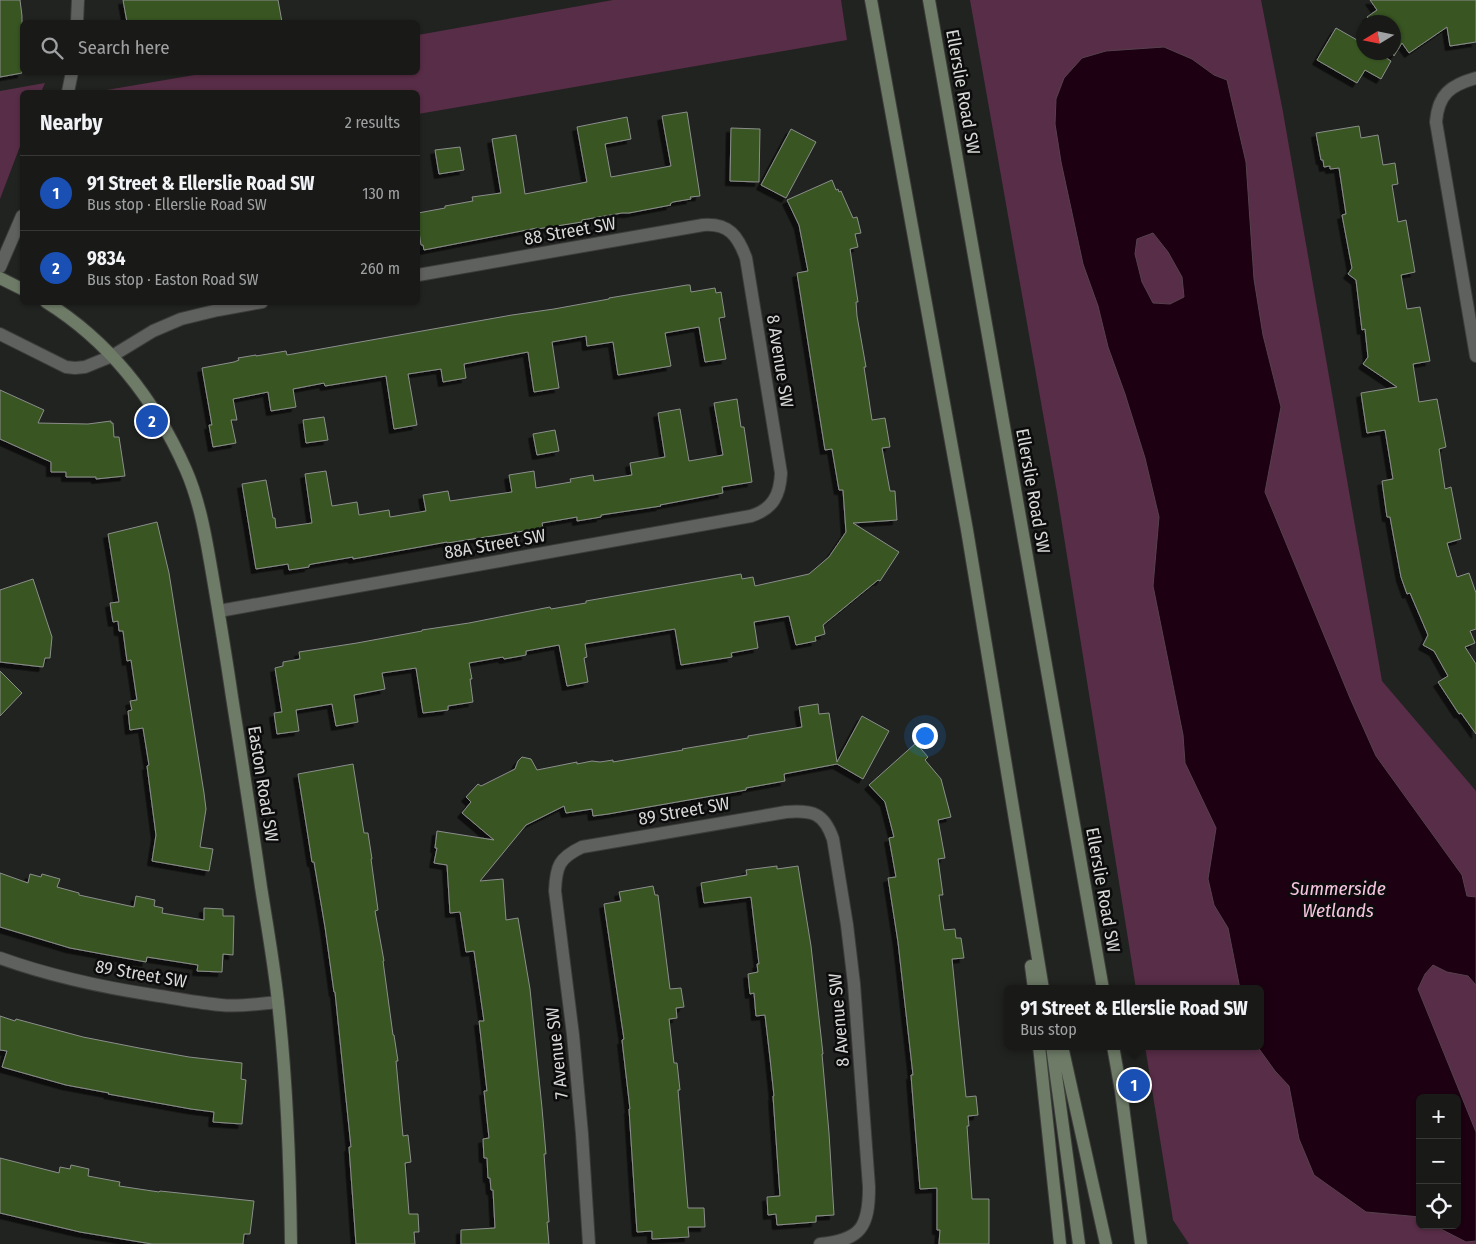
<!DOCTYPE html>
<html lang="en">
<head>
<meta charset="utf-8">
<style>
  :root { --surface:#191a18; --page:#262725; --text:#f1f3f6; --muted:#9fa1a2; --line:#373837; --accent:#d93025 }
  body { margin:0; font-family:"Fira Sans Condensed",sans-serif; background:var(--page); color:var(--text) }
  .controls { position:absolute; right:15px; bottom:15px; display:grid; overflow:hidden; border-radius:8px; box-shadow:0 1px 4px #0004 }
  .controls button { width:45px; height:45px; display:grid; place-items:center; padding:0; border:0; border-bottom:1px solid var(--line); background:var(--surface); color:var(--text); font:25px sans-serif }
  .compass { position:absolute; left:1356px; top:15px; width:45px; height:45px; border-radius:50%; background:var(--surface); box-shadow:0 1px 4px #0004; rotate:260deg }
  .you { position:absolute; left:924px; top:735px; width:18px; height:18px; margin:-12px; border:4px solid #fff; border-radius:50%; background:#1a73e8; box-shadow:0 0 0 8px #1a73e833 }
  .badge { display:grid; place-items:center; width:32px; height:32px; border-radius:50%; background:var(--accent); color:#fff; font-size:16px; font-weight:700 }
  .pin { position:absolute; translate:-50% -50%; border:2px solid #fff; box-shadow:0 1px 5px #0006 }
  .popup { position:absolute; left:1004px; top:985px; width:260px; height:65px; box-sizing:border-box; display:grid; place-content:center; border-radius:8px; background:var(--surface); filter:drop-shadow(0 1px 4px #0005); font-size:16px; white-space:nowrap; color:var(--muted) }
  .popup b { font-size:19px; color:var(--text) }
  .popup::after { content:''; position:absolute; left:50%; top:100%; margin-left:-10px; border:10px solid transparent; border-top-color:var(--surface) }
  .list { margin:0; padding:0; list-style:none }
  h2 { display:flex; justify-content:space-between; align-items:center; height:65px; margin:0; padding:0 20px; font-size:21px }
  h2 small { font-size:16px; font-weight:400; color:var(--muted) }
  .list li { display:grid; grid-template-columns:32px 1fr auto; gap:15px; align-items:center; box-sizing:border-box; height:75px; padding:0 20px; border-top:1px solid var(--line) }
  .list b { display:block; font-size:19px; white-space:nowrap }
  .list p { margin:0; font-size:16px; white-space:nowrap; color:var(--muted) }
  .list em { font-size:16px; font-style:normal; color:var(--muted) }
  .icon { flex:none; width:28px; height:28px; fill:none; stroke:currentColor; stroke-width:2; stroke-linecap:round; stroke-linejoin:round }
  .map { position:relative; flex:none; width:1476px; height:1244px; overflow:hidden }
  .search { position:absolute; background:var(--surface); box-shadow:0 1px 4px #0004; left:20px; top:20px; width:400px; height:55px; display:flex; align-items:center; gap:12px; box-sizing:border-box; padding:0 18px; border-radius:8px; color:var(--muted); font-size:19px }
  .panel { position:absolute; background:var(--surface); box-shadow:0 1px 4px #0004; left:20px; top:90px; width:400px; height:215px; border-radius:8px }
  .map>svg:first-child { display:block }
</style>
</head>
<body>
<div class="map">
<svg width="1476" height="1244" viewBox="0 0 1476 1244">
  <defs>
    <filter id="shadow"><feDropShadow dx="-4.5" dy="4.5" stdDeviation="0" flood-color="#0009"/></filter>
  </defs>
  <rect width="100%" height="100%" fill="#212320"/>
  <path fill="#582d47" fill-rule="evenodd" d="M613 0H841L847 40 418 114V92H95L206 73 418 72V35Z
    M970 0H1261L1283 112 1382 681 1476 791V1244H1189L1173 1220 1145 1046H1260V989H1136L1057 493ZM1420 1098H1457V1225H1420Z
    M45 83 41 92H22V141L0 199V91Z"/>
  <path fill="#1d0012" stroke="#55414d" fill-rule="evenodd" d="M1164 47 1192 59 1214 75 1227 80 1246 162 1254 279 1263 335 1281 407 1265 492 1350 698 1376 756 1462 875 1467 896 1476 897V985L1468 976 1447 972 1433 965 1425 974 1418 989 1476 1132V1241L1466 1242 1433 1225H1457V1098H1420V1217L1366 1212 1314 1175 1299 1139 1289 1086 1275 1071 1257 1046H1260V989H1240L1228 928 1214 905 1208 879 1216 828 1185 763 1183 735 1153 586 1159 517 1145 458 1125 394 1108 347 1098 306 1083 264 1061 162 1055 124 1056 99 1064 78 1082 58 1106 51ZM1153 233 1168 252 1182 277 1184 297 1170 304 1153 303 1142 282 1135 254 1137 239Z"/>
  <path fill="#375524" stroke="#8c8e8b" filter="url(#shadow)" d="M0 0H20L22 16V73L0 77Z
    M123 0H278L282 22H127Z
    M1370 0H1476V42L1450 46 1447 27 1409 53 1402 43 1394 56 1392 52H1394V22H1371L1367 17 1377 10Z
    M1336 28 1364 44V52H1377L1391 61 1381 79 1365 70 1357 83 1317 60Z
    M687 112 700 196 690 197 691 199 673 202 670 204 671 205 629 213H622L582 220V222L537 229V228L424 250 423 245H421L418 225V213L445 208V206L473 201 472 197 501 193 492 139 516 135 525 194 587 182 577 127 627 117 631 139 605 144 611 177 671 166 662 116Z
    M1359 126 1361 138 1378 135 1383 165 1395 163 1398 184 1392 185 1398 222 1406 220 1415 272 1401 275 1407 309 1420 307 1430 361 1413 364 1419 402 1437 399 1446 447 1439 449 1445 489 1451 487 1461 539 1447 543 1457 577 1469 573 1476 593V629L1470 631 1475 643 1465 647 1476 664V734L1461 713 1459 714 1438 682 1448 676 1434 651 1423 645 1428 635 1410 593 1407 594 1401 577 1390 517H1387L1382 481 1393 479 1385 430 1367 433 1361 393 1397 387 1363 364 1368 357 1365 329 1362 330 1356 280 1348 274 1352 268 1342 215 1346 214 1339 168 1330 169V166L1324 167 1323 160H1321L1316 133Z
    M731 128 760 129 759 182 730 181Z
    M791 129 816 142 786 198 761 185Z
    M460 147 464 170 439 174 435 150Z
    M832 180 836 190 838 189 839 192 841 191 853 218 857 217 861 233 855 234 858 247 850 249 858 302H856L857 316 866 367H864L872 420 885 418 890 447 882 448 890 491H895L897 520 853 523 899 552 880 581 878 580 823 625 825 634 815 637 816 641 796 645 789 616 754 622 758 648 731 653 732 657 681 665 675 629 585 644 587 657 584 658 588 682 567 686 559 645 526 651V655L504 659 503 657 469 663 472 679H470L473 702 448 706V710L423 713 416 668 382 673 385 689 354 695 358 722 336 726 332 704 296 710 299 731 277 734 274 713 282 712 275 668 283 666V662L300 659 299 652 357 643 422 631V630L469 623 550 607 551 609 586 603V601L741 574 742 579 753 577 755 586 809 574 829 557 846 532 843 490H839L832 449 825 450 797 273 808 271 799 225 787 200Z
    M687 285H690L691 292 715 288 716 293 721 292 725 317 719 318 726 359 705 362 699 327 665 333 671 366 618 375 613 342 587 346 586 336 552 342 559 388 534 392 528 352 464 364 466 378 443 382 441 369 408 374 417 425 394 429 386 376 325 386 324 383 293 389 296 407 271 411 268 392 233 399 237 420H231L236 443 213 447 209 425H212L202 368 234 362 239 360 238 358 256 355V356L286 351 287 355 512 315 554 309 609 299V298Z
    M0 390 44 410 38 423 88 424 111 421V423H113L114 437H119L125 476 96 479V477H66V472H51V462L0 439Z
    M737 399 741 427H744L752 482 722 487 723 493 660 505 661 506 601 515V517L577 521V517L542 523 543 528 447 543V542L353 559V557L312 564 309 565V567L289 570 288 564 256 569 242 484 266 480 273 518H275L276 528 312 523 305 474 326 471 332 506 357 502 359 515 389 510 390 517 426 511 423 495 448 491 450 501 512 492 509 475 534 471 536 488 571 482 570 479 593 475 594 481 632 475 630 463 665 457 658 413 680 409 689 461 723 455 714 403Z
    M324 417 328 440 306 443 303 420Z
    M555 430 559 451 537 455 533 434Z
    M157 522 169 573 204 793 206 809 200 847 213 849 209 871 152 861 156 835 147 766 149 765 143 728 130 730 128 711 132 710 130 701 137 700 131 660 127 661 123 631H119L118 621 113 622 110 603 119 602 108 534Z
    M33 579 52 637 50 658H45L43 667 0 662V590Z
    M0 671 22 693 0 716Z
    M818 704 819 714 829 713 837 762 862 716 889 731 863 779 837 764 784 774 785 781 746 788V790L608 814 593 816 592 809 566 813 564 806 526 825 480 881 503 879 506 920 518 918 530 989 542 1108 546 1154H544L549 1222H547L549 1244H461V1230L495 1228 493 1190H491L490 1178H488L487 1158H484L483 1139 489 1138 484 1091H487L479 1021H484L474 951 466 952 460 912 450 913 447 865 434 863 437 848H435L437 831 494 840 462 813 471 802 466 797 478 784 481 786 515 769 518 761 522 757 531 759 537 770 577 762V764L592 761 600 762 613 760V762L683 750 682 749 748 738V736L802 727 799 707Z
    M916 743 928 757 925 760 941 779 951 817 938 820 945 858 938 859 943 895H939L944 930 955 929 956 938H961L964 958 952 959 966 1097 976 1096 978 1115 968 1116 969 1126H967L972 1199H989V1244H939L940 1230H937V1188L920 1189 911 1075H913L898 942 888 878 896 877 889 838 894 837 885 802 869 785Z
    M353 764 364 833H368L372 859H371L378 910 375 911 384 961H383L393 1035H394L398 1061H396L403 1136 408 1135 411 1162 405 1163 409 1214H418L419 1232H414L415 1244H356L349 1147H351L335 992H334L325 927 314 862H312L308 836 298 774Z
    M777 866V869L798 866 811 946 823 1054H822L829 1133 834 1215 816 1216V1222L777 1225 776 1214 768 1215 767 1197 780 1196 773 1096H774L770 1058 765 1015 756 1016 754 993 750 994 748 974 758 972 757 964H759L751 897 704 903 701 883 747 875 746 870Z
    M0 873 28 883 30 874 41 877 42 874 60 879 57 887 79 893V895L134 907 136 896 155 900 154 906 163 908 162 913 204 920V908L223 909V916H234L233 955 223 954 222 972 197 971 198 965 147 957 146 962 70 948 0 927Z
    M653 886 655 895H658L670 989 681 988 684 1007 676 1008 677 1018 669 1019 674 1063H677L680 1090H678L688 1208H704L705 1227H688L689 1237 652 1239V1231L637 1232 629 1109H630L622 1040 624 1039 604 904 621 901 619 892Z
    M0 1016 15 1021 16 1019 83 1037 139 1048 189 1057 242 1063 241 1079 246 1080 242 1124 213 1122 214 1112 191 1109 108 1094 109 1093 66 1085 2 1067 7 1051 0 1050Z
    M0 1158 59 1173 60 1167 70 1169 71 1165 89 1169 88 1176 120 1182 119 1186 159 1192 160 1191 254 1201 250 1234H244L243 1244H152L80 1232 0 1213Z"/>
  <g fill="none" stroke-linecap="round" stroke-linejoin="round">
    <defs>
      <path id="street" d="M77 22 78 0
        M1476 78C1451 85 1438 94 1436 122L1476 356
        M68 92 72 72
        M0 267 22 216
        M0 334 66 367 75 368 85 367 112 356 153 331 181 319 218 310 262 302
        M219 611 751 516C773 509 780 495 781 473L746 258C738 236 729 223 703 225L418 275
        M0 958C50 976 101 987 153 995 175 998 198 1003 221 1005 240 1007 259 1004 278 1002
        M589 1244 582 1134 573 1035 555 891C556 866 559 858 582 847L786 812C813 810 824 813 833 839L847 925 854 984 869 1187C869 1227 861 1240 820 1244"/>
      <path id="secondary" d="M871 0 967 530 1043 989
        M929 0 1103 989
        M0 278 22 289
        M46 302C110 342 156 402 186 470 200 502 206 538 212 573 219 614 226 656 232 697 242 761 252 824 261 887 267 925 274 964 278 1002 287 1082 290 1163 291 1244
        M1031 966 1034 989
        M1039 1046 1060 1244
        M1052 1046 1079 1244
        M1062 1046 1106 1244
        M1113 1046 1121 1091 1141 1244"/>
    </defs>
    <use href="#street" stroke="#3c3d3b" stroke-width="14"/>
    <use href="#secondary" stroke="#3c3d3b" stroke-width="14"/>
    <use href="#street" stroke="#5f615e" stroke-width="12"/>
    <use href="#secondary" stroke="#6e7b67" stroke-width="12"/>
  </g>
  <g text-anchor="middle" stroke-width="5" stroke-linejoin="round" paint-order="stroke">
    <g font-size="18" fill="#d7d9d7" stroke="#0b0c0b">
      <text transform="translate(963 92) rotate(80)" y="6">Ellerslie Road SW</text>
      <text transform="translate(570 231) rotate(-10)" y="6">88 Street SW</text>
      <text transform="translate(780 361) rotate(81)" y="6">8 Avenue SW</text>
      <text transform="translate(1033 491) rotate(80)" y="6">Ellerslie Road SW</text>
      <text transform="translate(495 544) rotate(-10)" y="6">88A Street SW</text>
      <text transform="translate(263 784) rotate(81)" y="6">Easton Road SW</text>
      <text transform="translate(684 811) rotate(-10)" y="6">89 Street SW</text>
      <text transform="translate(1103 890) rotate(80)" y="6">Ellerslie Road SW</text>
      <text transform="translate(141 974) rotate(10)" y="6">89 Street SW</text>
      <text transform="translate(839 1020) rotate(-95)" y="6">8 Avenue SW</text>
      <text transform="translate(557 1053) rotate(-96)" y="6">7 Avenue SW</text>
    </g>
    <g font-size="19" font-style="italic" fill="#f7c4e1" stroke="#0b0c0b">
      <text x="1338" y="895">Summerside<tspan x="1338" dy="22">Wetlands</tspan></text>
    </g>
  </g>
</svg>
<div class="controls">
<button>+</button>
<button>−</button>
<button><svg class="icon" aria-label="locate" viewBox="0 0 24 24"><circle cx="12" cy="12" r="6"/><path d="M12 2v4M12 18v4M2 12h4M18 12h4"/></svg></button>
</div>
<svg class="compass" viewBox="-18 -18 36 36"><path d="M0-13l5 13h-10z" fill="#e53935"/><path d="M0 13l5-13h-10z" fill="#9fa1a2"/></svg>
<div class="you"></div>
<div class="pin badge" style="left:1134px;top:1085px;background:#1a4fb4">1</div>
<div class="popup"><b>91 Street &amp; Ellerslie Road SW</b>Bus stop</div>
<div class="pin badge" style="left:152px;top:421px;background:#1a4fb4">2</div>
<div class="search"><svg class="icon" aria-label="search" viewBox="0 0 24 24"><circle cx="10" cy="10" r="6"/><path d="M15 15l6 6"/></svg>Search here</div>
<section class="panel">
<h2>Nearby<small>2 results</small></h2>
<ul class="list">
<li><span class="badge" style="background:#1a4fb4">1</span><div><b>91 Street &amp; Ellerslie Road SW</b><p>Bus stop · Ellerslie Road SW</p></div><em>130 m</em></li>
<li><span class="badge" style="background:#1a4fb4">2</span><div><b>9834</b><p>Bus stop · Easton Road SW</p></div><em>260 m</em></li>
</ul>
</section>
</div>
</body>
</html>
